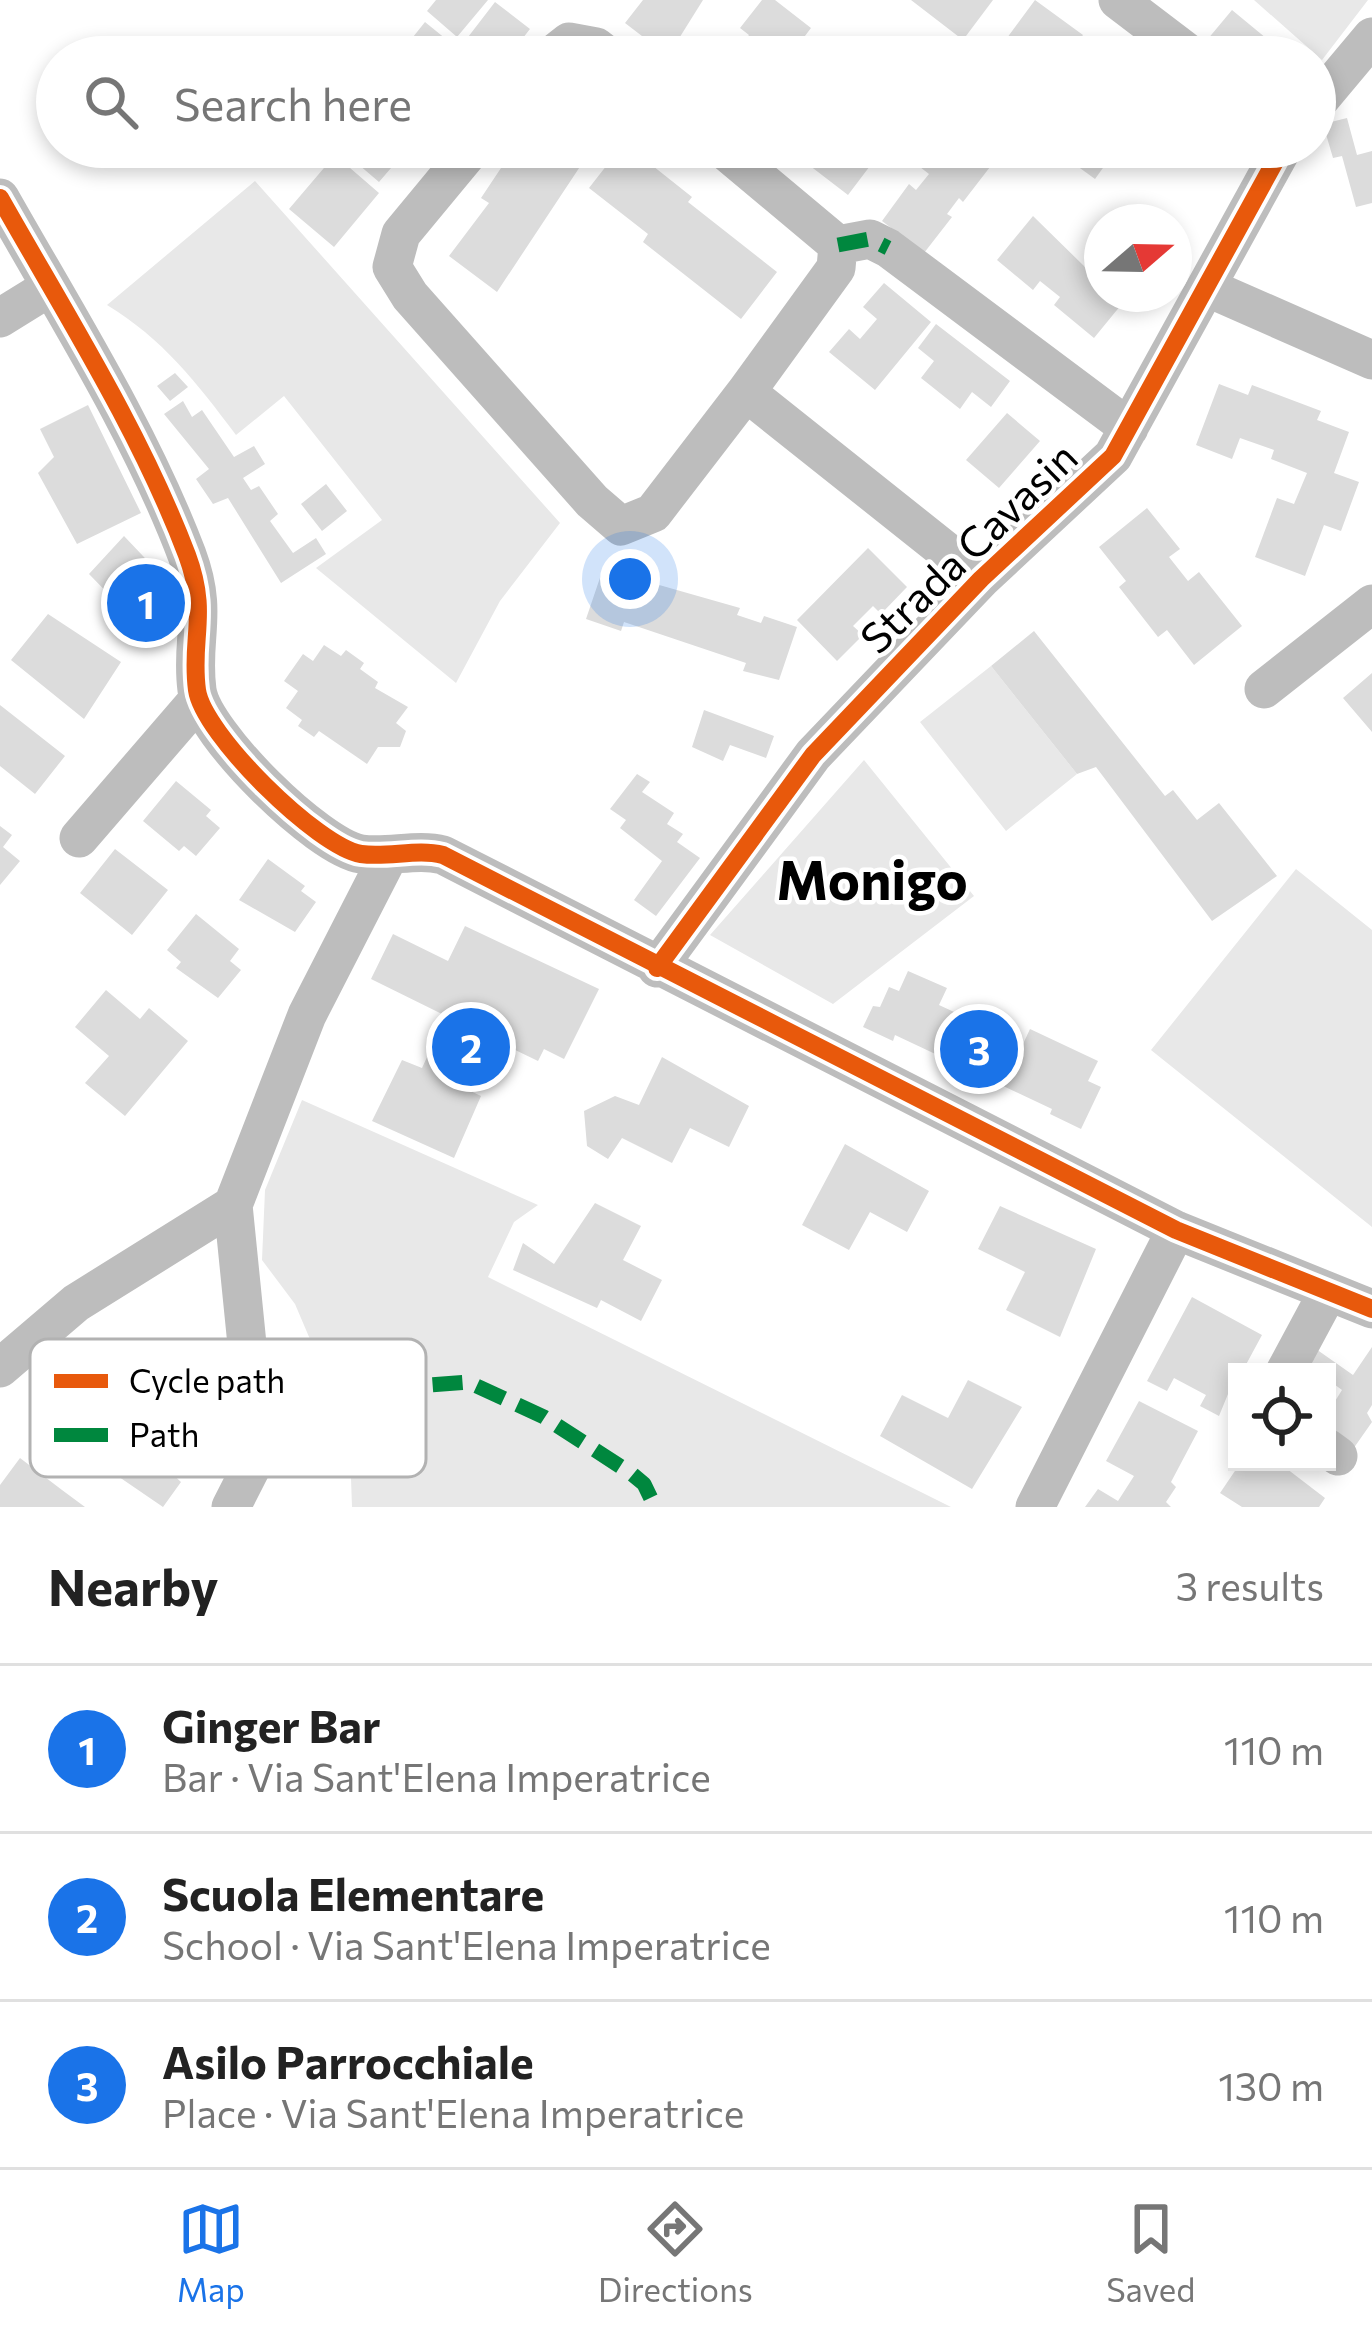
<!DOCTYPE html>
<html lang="en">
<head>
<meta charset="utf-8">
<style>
  :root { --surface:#fff; --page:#f2f2f2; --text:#222; --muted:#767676; --line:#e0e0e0; --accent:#1a73e8 }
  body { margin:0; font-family:Commissioner,sans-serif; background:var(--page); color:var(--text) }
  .controls { position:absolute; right:36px; bottom:36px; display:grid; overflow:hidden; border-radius:0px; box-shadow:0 6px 18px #0003 }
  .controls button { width:108px; height:108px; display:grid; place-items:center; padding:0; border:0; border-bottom:3px solid var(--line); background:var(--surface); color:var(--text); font:60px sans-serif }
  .compass { position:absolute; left:1084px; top:204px; width:108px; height:108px; border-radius:50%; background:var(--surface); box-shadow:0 6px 18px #0003; rotate:70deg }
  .you { position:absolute; left:630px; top:579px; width:42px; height:42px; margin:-30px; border:9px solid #fff; border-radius:50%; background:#1a73e8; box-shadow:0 0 0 18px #1a73e833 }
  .badge { display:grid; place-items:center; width:78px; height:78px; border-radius:50%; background:var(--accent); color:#fff; font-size:39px; font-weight:700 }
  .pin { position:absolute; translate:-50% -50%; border:6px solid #fff; box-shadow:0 3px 12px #0006 }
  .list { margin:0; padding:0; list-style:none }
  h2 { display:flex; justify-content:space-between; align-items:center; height:156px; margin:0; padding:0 48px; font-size:51px }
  h2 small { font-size:39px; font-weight:400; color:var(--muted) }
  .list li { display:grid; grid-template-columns:78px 1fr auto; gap:36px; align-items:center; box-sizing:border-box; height:168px; padding:0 48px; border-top:3px solid var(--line) }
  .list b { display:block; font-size:45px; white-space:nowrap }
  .list p { margin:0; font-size:39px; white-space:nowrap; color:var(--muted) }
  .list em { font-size:39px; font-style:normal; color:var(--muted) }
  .icon { flex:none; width:66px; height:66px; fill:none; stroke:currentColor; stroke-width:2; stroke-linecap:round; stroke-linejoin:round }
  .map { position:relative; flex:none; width:1372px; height:1507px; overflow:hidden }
  .search { position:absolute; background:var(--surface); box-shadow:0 6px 18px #0003; left:36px; right:36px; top:36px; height:132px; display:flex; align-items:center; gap:30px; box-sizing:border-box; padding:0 42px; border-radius:66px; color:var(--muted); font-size:45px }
  .sheet { height:660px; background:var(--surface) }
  nav { display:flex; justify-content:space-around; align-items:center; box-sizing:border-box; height:168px; border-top:3px solid var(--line); background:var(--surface); font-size:33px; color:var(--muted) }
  nav a { display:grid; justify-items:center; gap:6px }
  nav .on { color:var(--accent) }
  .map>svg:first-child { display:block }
</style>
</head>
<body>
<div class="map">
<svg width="1372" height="1507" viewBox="0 0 1372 1507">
  <rect width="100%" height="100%" fill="#fff"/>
  <path fill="#e8e8e8" d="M1254 0H1368L1322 60Z
    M255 181 560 523 500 601 456 683 316 568 382 520 284 396 236 435C197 383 163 339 107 305Z
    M991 666 1077 774 1006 831 920 722Z
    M864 760 974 896 833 1004 710 935Z
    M1296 869 1372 930V1227L1151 1050Z
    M302 1100 538 1205 514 1222 488 1277 951 1507H352L347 1364 318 1358 295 1304 262 1260 265 1190Z"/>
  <path fill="#dcdcdc" d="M436 0H488L457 37 427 11Z
    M643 0H703L668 56 625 23Z
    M762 0H775L811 28 789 57H721L730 46 737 51 749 35 740 28Z
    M911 0H993L963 40Z
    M1035 0 1083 35 1066 57H993Z
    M495 2 530 29 508 57H485L465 41Z
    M1232 10 1289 57H1227L1207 40Z
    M425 22 468 57H397Z
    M1347 118 1357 155 1372 151V203L1356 207 1342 156 1333 158 1323 124Z
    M338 147H409L379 182Z
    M515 147H593L497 292 449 256 489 203 481 198Z
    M621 147H629L692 197 688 202 777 272 741 319 643 242 648 234 589 188Z
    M816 147H877L871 155 876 158 848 195 805 162Z
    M935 147H965L990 167 963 202 959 198 947 214 952 217 924 253 882 221 909 184 916 190 929 174 920 167Z
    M1051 147H1118L1095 179Z
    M335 155 379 193 334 247 289 209Z
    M1033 216 1085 267 1091 260 1102 269V294H1130L1094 338 1054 305 1060 297 1040 281 1033 290 997 260Z
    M884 283 931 322 875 390 829 352 849 329 860 339 877 319 863 307Z
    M936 324 1010 381 991 407 972 392 960 409 921 378 934 361 918 348Z
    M175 373 188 387 170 401 157 386Z
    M1219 384 1248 395 1252 385 1321 411 1317 420 1349 432 1334 473 1359 482 1341 531 1324 525 1305 576 1255 557 1277 498 1294 504 1307 473 1271 459 1274 450 1240 438 1232 459 1196 445Z
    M183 401 192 417 202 410 234 457 254 446 265 464 243 478 251 490 259 486 278 514 270 521 293 553 316 538 326 554 281 583 228 498 213 504 196 479 209 469 164 414Z
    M88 405 141 513 77 544 38 473 54 457 40 429Z
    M1007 413 1040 441 999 488 966 460Z
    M326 484 347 511 322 531 301 504Z
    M1147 508 1180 549 1169 557 1188 581 1199 572 1242 626 1194 665 1167 630 1158 637 1119 587 1126 581 1099 547Z
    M124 536 161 575 124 610 89 574Z
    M868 548 907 587 881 614 873 606 853 626 863 635 837 661 797 620Z
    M603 569 740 608 737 615 761 623 764 616 797 627 779 680 743 671 746 663 624 622 621 631 586 619Z
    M48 614 121 662 84 719 11 660Z
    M1034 631 1165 796 1173 790 1197 820 1219 803 1277 876 1212 921 1096 767 1077 774 991 666Z
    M324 645 341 656 346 650 364 663 360 669 378 682 375 688 408 707 396 723 406 731 400 747H378L367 764 319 731 314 737 298 726 302 720 286 708 298 691 284 681 303 654 313 661Z
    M1372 673V732L1343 698Z
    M0 705 65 756 35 794 0 766Z
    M704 710 774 736 766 758 730 745 723 761 692 747Z
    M637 774 650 782 642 792 674 813 667 824 683 834 677 842 700 858 656 916 634 900 662 861 620 828 626 820 610 809Z
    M176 781 211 810 206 816 220 828 196 856 184 846 179 851 143 821Z
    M0 826 12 835 3 847 20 861 0 885Z
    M115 849 168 890 132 935 80 893Z
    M268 859 305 886 301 891 316 902 295 932 239 900Z
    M196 914 239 949 230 961 241 970 218 998 176 968 181 962 167 950Z
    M465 926 599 989 564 1059 544 1049 538 1061 466 1026 443 1078 481 1096 454 1158 372 1121 402 1060 422 1068 446 1016 371 979 393 934 448 961Z
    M908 971 947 988 939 1005 1023 1044 1030 1029 1098 1061 1088 1081 1101 1087 1081 1129 1050 1114 1052 1109 895 1035 893 1041 863 1027 873 1006 880 1007 889 987 899 991Z
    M106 990 140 1019 149 1008 188 1041 125 1116 85 1083 109 1056 75 1027Z
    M662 1057 749 1106 729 1147 690 1128 672 1163 622 1138 608 1159 587 1146 584 1111 615 1096 639 1105Z
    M845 1144 929 1191 907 1232 870 1212 849 1250 802 1225Z
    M595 1203 641 1226 623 1260 662 1280 641 1321 601 1300 597 1308 513 1270 523 1243 554 1264Z
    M1000 1206 1096 1249 1060 1337 1006 1310 1025 1272 978 1249Z
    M1192 1297 1262 1335 1242 1372H1237L1219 1416 1200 1406 1206 1395 1174 1378 1167 1391 1147 1381Z
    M1372 1347V1405L1367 1413 1372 1422 1351 1452 1327 1434V1414L1342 1390 1327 1379V1372L1308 1362 1316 1349 1353 1375Z
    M110 1379 160 1416 139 1443 181 1482 163 1507 87 1455 102 1435 84 1422Z
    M968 1380 1022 1407 972 1489 880 1436 902 1395 948 1418Z
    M1139 1401 1198 1431 1171 1482 1176 1487 1166 1502 1171 1507H1085L1098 1489 1118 1501 1134 1476 1106 1461Z
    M20 1458 62 1490 85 1507H0V1485Z
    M1241 1462H1278L1325 1498 1319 1507H1242L1220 1493Z"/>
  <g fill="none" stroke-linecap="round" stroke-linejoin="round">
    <path stroke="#bdbdbd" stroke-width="39" d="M1118 0 1193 57
      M550 57 569 42 596 47 609 57
      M1315 105 1372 37
      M473 147 401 234 392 267 410 296 592 501 621 526 653 513 746 392
      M721 147 838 245 836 268 746 392 981 579
      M0 198C65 313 140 431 187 555 209 614 190 638 197 690 203 734 318 847 361 854 389 858 417 848 443 855L1176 1230 1372 1309
      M838 245 870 239 888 248 1129 428
      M1206 287 1372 360
      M0 318 50 287
      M1264 689 1372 604
      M79 838 199 699
      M657 968 813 755 981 579 1113 456 1283 147
      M0 1368 76 1303 233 1205 307 1015 389 855
      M1285 1372 1328 1292
      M1327 1448 1338 1456
      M231 1507 258 1454 233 1205
      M1035 1507 1176 1230"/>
    <path stroke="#00873e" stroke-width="15" stroke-dasharray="30 15" stroke-linecap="butt" d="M838 245 870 239 888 248
      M298 1395 468 1382 544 1417 632 1474 644 1484 655 1507"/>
    <defs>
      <path id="cycleway" d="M0 198C65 313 140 431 187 555 209 614 190 638 197 690 203 734 318 847 361 854 389 858 417 848 443 855L1176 1230 1372 1309
        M657 968 813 755 981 579 1113 456 1283 147"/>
    </defs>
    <use href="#cycleway" stroke="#fff" stroke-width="26"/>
    <use href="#cycleway" stroke="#e8590c" stroke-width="18"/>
  </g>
  <g text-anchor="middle" stroke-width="9" stroke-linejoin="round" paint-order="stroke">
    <g font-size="42" fill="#000" stroke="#fff">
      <text transform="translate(969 548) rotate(-44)" y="15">Strada Cavasin</text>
    </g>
    <g font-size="54" font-weight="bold" fill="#000" stroke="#fff">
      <text x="872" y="900">Monigo</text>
    </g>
  </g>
  <rect x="30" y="1339" width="396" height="138" rx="18" fill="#fff" stroke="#b2b2b2" stroke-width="3"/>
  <rect x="54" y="1374" width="54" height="14" fill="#e8590c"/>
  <rect x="54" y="1428" width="54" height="14" fill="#00873e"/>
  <g font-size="33" fill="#000">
    <text x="129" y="1393">Cycle path</text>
    <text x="129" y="1447">Path</text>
  </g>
</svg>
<div class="controls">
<button><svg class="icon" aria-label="locate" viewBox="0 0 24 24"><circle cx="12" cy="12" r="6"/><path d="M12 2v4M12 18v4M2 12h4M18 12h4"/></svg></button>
</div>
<svg class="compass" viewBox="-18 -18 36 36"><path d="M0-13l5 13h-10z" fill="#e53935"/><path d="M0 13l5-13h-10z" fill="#767676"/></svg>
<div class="you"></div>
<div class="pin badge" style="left:146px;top:603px">1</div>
<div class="pin badge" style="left:471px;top:1047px">2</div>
<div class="pin badge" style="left:979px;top:1049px">3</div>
<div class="search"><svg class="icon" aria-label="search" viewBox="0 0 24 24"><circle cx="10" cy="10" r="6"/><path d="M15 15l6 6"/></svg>Search here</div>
</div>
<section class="sheet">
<h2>Nearby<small>3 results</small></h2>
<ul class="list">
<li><span class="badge">1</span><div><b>Ginger Bar</b><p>Bar · Via Sant'Elena Imperatrice</p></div><em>110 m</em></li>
<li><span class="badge">2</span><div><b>Scuola Elementare</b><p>School · Via Sant'Elena Imperatrice</p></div><em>110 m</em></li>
<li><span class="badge">3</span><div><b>Asilo Parrocchiale</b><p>Place · Via Sant'Elena Imperatrice</p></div><em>130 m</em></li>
</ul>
</section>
<nav>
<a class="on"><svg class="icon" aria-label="map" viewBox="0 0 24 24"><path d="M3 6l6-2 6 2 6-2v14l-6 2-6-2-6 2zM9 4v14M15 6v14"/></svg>Map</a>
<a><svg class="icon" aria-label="directions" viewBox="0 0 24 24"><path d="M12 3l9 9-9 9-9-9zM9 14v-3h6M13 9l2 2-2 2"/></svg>Directions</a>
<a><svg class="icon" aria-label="saved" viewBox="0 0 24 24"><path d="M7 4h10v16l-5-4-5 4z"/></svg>Saved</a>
</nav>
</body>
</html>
